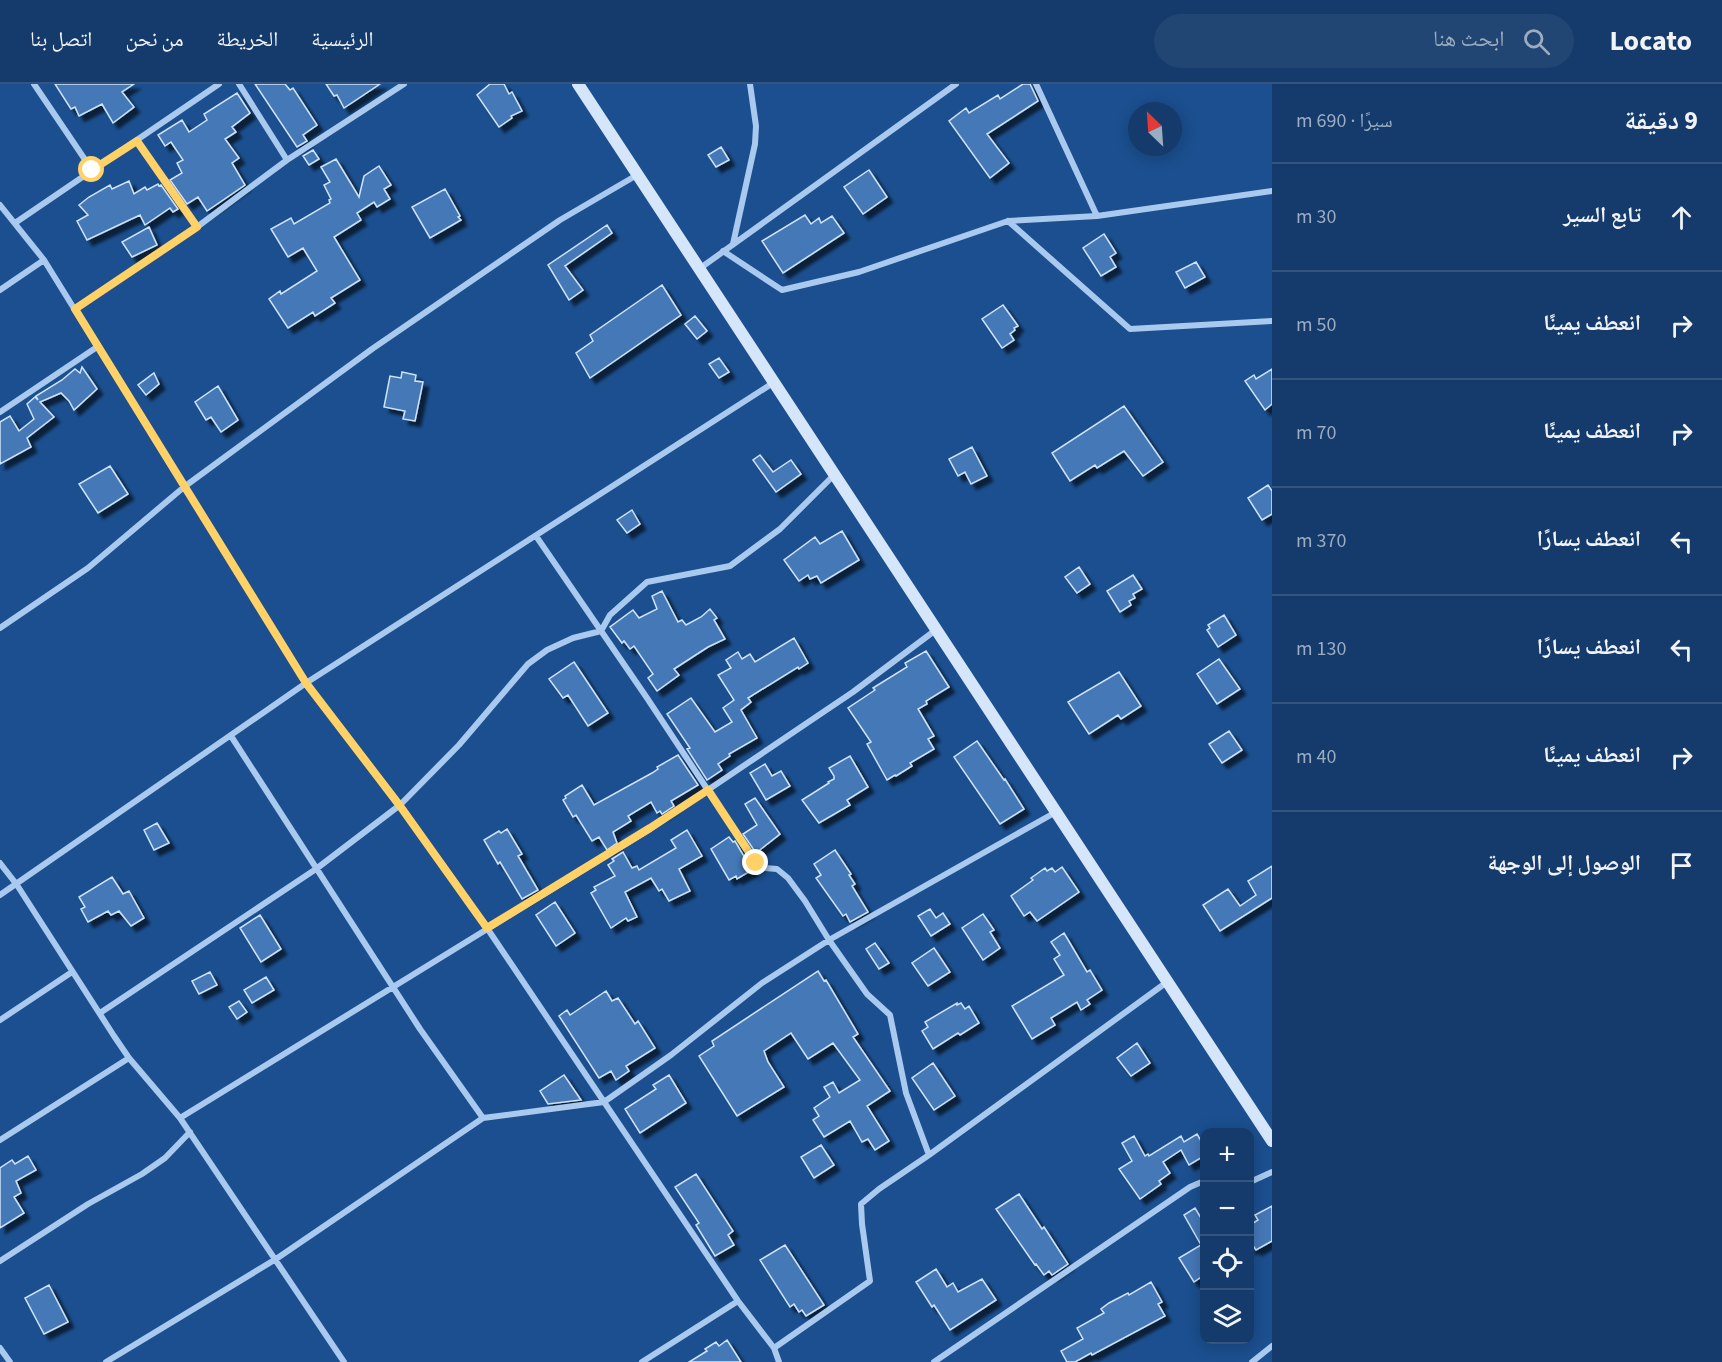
<!DOCTYPE html>
<html lang="ar">
<head>
<meta charset="utf-8">
<style>
  :root { --surface:#143b6b; --page:#214673; --text:#f1f3f6; --muted:#9dadc1; --line:#33557e }
  body { margin:0; font-family:"Source Sans 3","Noto Naskh Arabic",sans-serif; background:var(--page); color:var(--text); direction:rtl }
  .controls { position:absolute; right:18px; bottom:18px; display:grid; overflow:hidden; border-radius:12px; box-shadow:0 3px 15px #0003 }
  .controls button { width:54px; height:54px; display:grid; place-items:center; padding:0; border:0; border-bottom:2px solid var(--line); background:var(--surface); color:var(--text); font:30px sans-serif }
  .compass { position:absolute; left:1128px; top:18px; width:54px; height:54px; border-radius:50%; background:var(--surface); box-shadow:0 3px 15px #0003; rotate:335deg }
  .stop { position:absolute; width:18px; height:18px; margin:-14px; border:4px solid #ffd166; border-radius:50%; background:#fff }
  .stop.end { background:#ffd166; border-color:#fff; box-shadow:0 2px 6px #0008 }
  .list { margin:0; padding:0; list-style:none }
  h2 { display:flex; justify-content:space-between; align-items:center; height:78px; margin:0; padding:0 24px; font-size:26px }
  h2 small { font-size:20px; font-weight:400; color:var(--muted) }
  .list li { display:grid; grid-template-columns:39px 1fr auto; gap:18px; align-items:center; box-sizing:border-box; height:108px; padding:0 24px; border-top:2px solid var(--line) }
  .list b { display:block; font-size:22px; white-space:nowrap }
  .list em { font-size:20px; font-style:normal; color:var(--muted) }
  .icon { flex:none; width:33px; height:33px; fill:none; stroke:currentColor; stroke-width:2; stroke-linecap:round; stroke-linejoin:round }
  .map { position:relative; flex:none; width:1272px; height:1278px; overflow:hidden; direction:ltr }
  header { display:flex; align-items:center; gap:36px; box-sizing:border-box; height:84px; padding:0 30px; background:var(--surface); border-bottom:2px solid var(--line) }
  header strong { font-size:28px }
  nav { display:flex; gap:33px; margin-inline-start:auto; font-size:21px }
  .search { width:420px; height:54px; background:var(--page); display:flex; align-items:center; gap:15px; box-sizing:border-box; padding:0 21px; border-radius:33px; color:var(--muted); font-size:22px }
  main { display:flex }
  aside { flex:1; background:var(--surface) }
  .map>svg:first-child { display:block }
</style>
</head>
<body>
<header>
<strong>Locato</strong>
<div class="search"><svg class="icon" aria-label="search" viewBox="0 0 24 24"><circle cx="10" cy="10" r="6"/><path d="M15 15l6 6"/></svg>ابحث هنا</div>
<nav><a>الرئيسية</a><a>الخريطة</a><a>من نحن</a><a>اتصل بنا</a></nav>
</header>
<main>
<aside>
<h2>9 دقيقة<small>سيرًا · 690 m</small></h2>
<ul class="list">
<li><svg class="icon" aria-label="ahead" viewBox="0 0 24 24"><path d="M12 20V5M6 11l6-6 6 6"/></svg><div><b>تابع السير</b></div><em>30 m</em></li>
<li><svg class="icon" aria-label="right" viewBox="0 0 24 24"><path d="M7 20v-9h11M14 6l5 5-5 5"/></svg><div><b>انعطف يمينًا</b></div><em>50 m</em></li>
<li><svg class="icon" aria-label="right" viewBox="0 0 24 24"><path d="M7 20v-9h11M14 6l5 5-5 5"/></svg><div><b>انعطف يمينًا</b></div><em>70 m</em></li>
<li><svg class="icon" aria-label="left" viewBox="0 0 24 24"><path d="M17 20v-9H6M10 6l-5 5 5 5"/></svg><div><b>انعطف يسارًا</b></div><em>370 m</em></li>
<li><svg class="icon" aria-label="left" viewBox="0 0 24 24"><path d="M17 20v-9H6M10 6l-5 5 5 5"/></svg><div><b>انعطف يسارًا</b></div><em>130 m</em></li>
<li><svg class="icon" aria-label="right" viewBox="0 0 24 24"><path d="M7 20v-9h11M14 6l5 5-5 5"/></svg><div><b>انعطف يمينًا</b></div><em>40 m</em></li>
<li><svg class="icon" aria-label="arrive" viewBox="0 0 24 24"><path d="M6 21V4h12l-3 4 3 4H6"/></svg><div><b>الوصول إلى الوجهة</b></div></li>
</ul>
</aside>
<div class="map">
<svg width="1272" height="1278" viewBox="0 0 1272 1278">
  <defs>
    <filter id="shadow"><feDropShadow dx="5.5" dy="5.5" stdDeviation="1.5" flood-color="#0009"/></filter>
  </defs>
  <rect width="100%" height="100%" fill="#1b4f8f"/>
  <path fill="#4478b7" stroke="#cfe3fa" stroke-width="1.5" filter="url(#shadow)" d="M55 0H134L122 8 134 23 113 39 102 20 79 32 75 23 71 25Z
    M255 0H285L290 6 293 4 317 41 303 51 307 57 297 63Z
    M326 0H380L344 24 337 11 334 12Z
    M490 0H504L509 10 512 8 522 27 511 32 512 34 499 43 477 11Z
    M1023 0H1030L1038 17 987 50 1009 79 990 94 949 37 966 24 969 29 998 11 1000 15Z
    M237 9 250 29 232 43 236 48 225 55 239 74 232 79 245 101 207 127 198 113 187 120 170 96 182 89 177 79 183 76 171 58 165 62 158 51 182 36 189 48 207 36 204 30Z
    M721 63 729 76 716 83 708 71Z
    M313 66 319 75 309 81 303 72Z
    M336 75 359 113 364 92 379 82 391 101 384 105 390 115 377 123 374 118 357 129 361 136 334 153 360 196 331 214 335 219 315 232 313 228 288 244 269 215 280 207 281 210 317 187 303 164 288 173 271 145 291 134 294 140 330 119 329 116 331 115 324 101 330 98 321 83Z
    M869 86 887 113 863 130 844 103Z
    M129 97 134 110 145 103 147 106 158 100 159 102 161 101 178 125 173 128 170 124 145 141 140 131 87 156 77 137 88 131 79 121 89 113 110 101 112 105Z
    M445 105 460 132 458 133 461 136 430 154 412 123Z
    M805 131 811 140 819 134 821 139 832 132 844 149 783 189 762 157Z
    M607 141 612 149 565 182 583 206 569 216 548 181Z
    M149 143 157 161 132 173 122 158Z
    M1104 150 1116 169 1110 173 1116 183 1101 192 1083 164Z
    M1196 178 1205 193 1185 204 1176 188Z
    M662 201 681 231 590 294 576 269 593 257 590 251Z
    M1003 221 1018 242 1014 244 1015 246 1010 250 1014 256 1002 264 982 235Z
    M695 232 707 247 697 255 685 240Z
    M719 274 729 288 719 294 709 280Z
    M82 283 97 305 74 326 69 317 61 309 40 318 54 333 27 354 31 363 0 380V338L10 332 19 347 34 335 27 320 35 313 38 316 36 312 62 296 75 285 80 289Z
    M1272 285V320L1265 326 1245 297 1254 291 1256 295Z
    M402 288 416 291 415 297 423 298 415 337 403 335 405 327 384 323 390 292 401 294Z
    M154 289 159 300 146 311 138 301Z
    M218 302 238 336 221 348 211 333 206 336 195 318Z
    M1124 322 1163 378 1143 392 1124 367 1097 384 1095 381 1070 397 1052 369Z
    M972 363 987 392 971 400 965 388 958 392 949 375Z
    M760 371 773 388 791 376 801 390 776 408 753 376Z
    M110 382 128 410 98 429 79 400Z
    M1268 401 1272 407V430L1262 436 1248 414Z
    M632 426 640 440 627 449 617 436Z
    M842 447 859 476 821 499 817 492 810 495 808 491 799 497 784 476 815 453 820 460Z
    M1079 483 1090 500 1077 509 1065 493Z
    M1133 491 1142 505 1133 510 1135 514 1129 517 1131 521 1120 528 1107 507Z
    M662 507 678 538 682 536 686 541 701 533 710 525 717 534 714 536 725 555 708 563 674 585 679 591 657 607 648 594 653 590 634 562 630 565 624 557 622 559 610 543 633 526 639 534 657 525 652 512Z
    M1224 531 1236 551 1218 563 1207 546 1210 544 1208 541Z
    M794 554 808 579 799 585 798 583 748 614 751 618 741 626 757 654 729 670 730 672 718 680 722 686 707 696 687 665 690 664 667 630 691 614 715 648 732 638 723 624 734 616 718 591 731 584 726 576 738 568 742 575 750 570 755 578Z
    M926 567 949 603 926 617 927 620 918 625 934 652 928 655 934 665 910 679 912 682 896 692 895 691 887 696 867 660 871 658 848 624 875 606 873 604 907 583 905 579Z
    M1219 575 1240 605 1217 620 1197 590Z
    M574 578 608 629 588 642 568 611 563 614 549 595Z
    M1119 588 1141 622 1121 635 1118 631 1089 650 1068 618Z
    M1229 647 1242 666 1222 679 1209 660Z
    M977 657 1004 696 1005 695 1024 725 1000 740 954 673Z
    M678 671 698 701 671 717 674 722 662 730 660 727 657 729 651 718 628 732 631 737 613 748 617 759 607 766 599 753 592 757 576 731 573 733 563 716 566 714 565 712 582 701 594 721 652 689 658 685 657 683Z
    M850 672 868 703 847 716 850 721 819 739 802 716 829 699 828 698 834 695V692L829 684Z
    M765 680 772 692 781 687 790 702 766 716 750 689Z
    M755 714 780 750 756 769 743 750 757 741 745 720Z
    M157 739 169 759 154 766 144 746Z
    M507 745 522 770 518 772 538 806 522 815 500 778 498 780 484 756 499 747 501 749Z
    M687 746 702 772 679 785 690 807 669 817 662 805 659 807 651 794 625 808 637 833 628 837 626 834 611 844 591 809 596 806 594 803 615 792 608 781 614 777 612 775 623 768 632 784 637 782 639 786 676 764 671 756Z
    M729 753 733 758 735 757 752 786 737 795 736 792 729 796 711 765Z
    M835 766 851 790 849 791 855 800 852 802 868 828 850 838 846 830 843 832 816 794 821 791 814 780Z
    M1272 782V814L1220 847 1203 821 1228 805 1240 822 1256 811 1248 797Z
    M1062 783 1079 808 1037 837 1030 828 1024 832 1011 812 1033 796 1031 794 1045 784 1047 787 1052 784 1055 788Z
    M112 793 123 810 129 807 144 834 131 842 119 827 111 831 108 827 88 838 81 825 85 823 79 813Z
    M555 818 575 849 556 862 536 831Z
    M930 825 936 834 943 829 950 840 931 852 918 832Z
    M983 830 994 846 990 848 1000 864 983 876 962 844Z
    M260 831 281 865 261 878 240 844Z
    M1064 849 1087 888 1090 886 1102 906 1087 916 1090 920 1081 926 1077 918 1051 934 1055 941 1032 955 1012 922 1064 891 1054 875 1060 871 1051 858Z
    M875 859 889 879 879 885 866 865Z
    M934 864 950 888 928 902 912 879Z
    M818 887 824 897 826 896 858 950 853 953 890 1007 867 1022 889 1057 875 1066 868 1055 862 1058 850 1037 824 1053 813 1036 819 1032 814 1024 830 1013 824 1003 833 998 839 1009 860 996 833 959 808 975 791 949 764 967 768 978 784 1003 737 1032 699 972 714 962 712 957Z
    M210 888 217 901 199 910 192 897Z
    M266 893 274 906 252 919 244 906Z
    M606 907 612 917 618 914 635 940 638 937 655 964 626 982 629 987 616 996 611 987 599 994 559 932 567 926 570 931Z
    M239 917 247 928 237 935 229 923Z
    M957 919V921L961 919 965 925 969 922 979 939 960 951 958 949 933 965 922 947 928 943 925 938Z
    M1137 959 1150 979 1131 992 1117 974Z
    M933 979 955 1012 934 1026 912 994Z
    M564 991 581 1016 548 1020 540 1007Z
    M669 991 686 1019 640 1049 625 1025 656 1005 653 1001Z
    M1197 1050 1204 1062V1072L1189 1081 1181 1066 1163 1078 1170 1089 1159 1097 1161 1100 1140 1115 1119 1085 1132 1077 1122 1059 1134 1052 1145 1072 1148 1070 1149 1072 1181 1052 1184 1058Z
    M821 1061 834 1081 814 1094 801 1073Z
    M28 1072 36 1086 16 1097 21 1109 14 1113 24 1129 0 1144V1084L12 1076 15 1080Z
    M696 1090 733 1147 728 1151 734 1161 715 1172 696 1141 699 1139 675 1103Z
    M1019 1110 1042 1145 1044 1143 1068 1180 1052 1191 1049 1187 1044 1191 1036 1180 1035 1181 996 1125Z
    M1272 1122V1157L1256 1166 1254 1163 1250 1165V1141L1258 1136 1255 1131Z
    M1195 1124 1204 1139V1191L1194 1198 1179 1174 1201 1161 1184 1131Z
    M785 1161 824 1221 806 1232 802 1226 799 1228 794 1220 790 1223 760 1176Z
    M936 1185 947 1203 953 1199 958 1208 982 1195 996 1216 950 1246 934 1221 932 1223 916 1198Z
    M1151 1198 1162 1218 1158 1220 1165 1232 1092 1271 1091 1269 1075 1278H1067L1061 1267 1083 1255 1077 1244 1104 1229 1101 1225 1109 1219 1128 1209 1129 1211Z
    M49 1201 68 1238 44 1250 25 1214Z
    M727 1256 741 1278H689L707 1267 705 1265 716 1258 719 1262Z"/>
  <g fill="none" stroke-linecap="round" stroke-linejoin="round">
    <path stroke="#a9c9ee" stroke-width="6" d="M34 0 92 86
      M239 0 287 76
      M1036 0 1097 132
      M137 57 197 143
      M0 121 44 176 306 599 400 721 487 844 738 1217 774 1264 779 1278
      M1008 137 1130 245 1272 237
      M15 139 219 0
      M733 160 755 60 756 42 750 0
      M723 167 782 206 859 188 1008 137 1097 132 1272 107
      M699 185 956 0
      M0 206 44 176
      M75 225 197 143 287 76 404 0
      M0 328 97 263
      M536 452 647 614 756 779 765 784 777 785 788 794 805 817 829 856 867 910 890 931 906 1009 929 1071
      M0 544 88 484 184 403 372 265 560 136 637 91
      M231 652 420 945 483 1034
      M0 779 17 801 114 952 129 974 180 1034 344 1278
      M0 811 306 599 773 299
      M100 929 316 785 400 721 459 661 528 580 547 566 573 554 601 547 610 531 647 498 730 482 780 445 835 390
      M0 936 72 888
      M180 1034 650 745 853 608 937 545
      M0 1056 129 974
      M1250 1098 1272 1088
      M0 1177 88 1120 142 1090 165 1074 190 1048
      M0 1264 10 1278
      M774 1264 870 1197 862 1140 861 1120 879 1105 929 1071 1167 898
      M106 1278 276 1175 483 1034 604 1018 671 971 762 899 829 856 1056 728
      M642 1278 738 1217
      M934 1278 1190 1103 1204 1097
      M1252 1278 1272 1262"/>
    <path stroke="#d6e6fa" stroke-width="12" d="M578 0 1272 1057"/>
  </g>
  <g fill="none" stroke-linecap="round" stroke-linejoin="round">
    <path stroke="#ffd166" stroke-width="8" d="M92 86 137 57 197 143 75 225 306 599 400 722 487 844 650 744 708 706 756 779"/>
  </g>
</svg>
<div class="controls">
<button>+</button>
<button>−</button>
<button><svg class="icon" aria-label="locate" viewBox="0 0 24 24"><circle cx="12" cy="12" r="6"/><path d="M12 2v4M12 18v4M2 12h4M18 12h4"/></svg></button>
<button><svg class="icon" aria-label="layers" viewBox="0 0 24 24"><path d="M12 4l9 5-9 5-9-5zM3 14l9 5 9-5"/></svg></button>
</div>
<svg class="compass" viewBox="-18 -18 36 36"><path d="M0-13l5 13h-10z" fill="#e53935"/><path d="M0 13l5-13h-10z" fill="#9dadc1"/></svg>
<div class="stop" style="left:92px;top:86px"></div>
<div class="stop end" style="left:756px;top:779px"></div>
</div>
</main>
</body>
</html>
